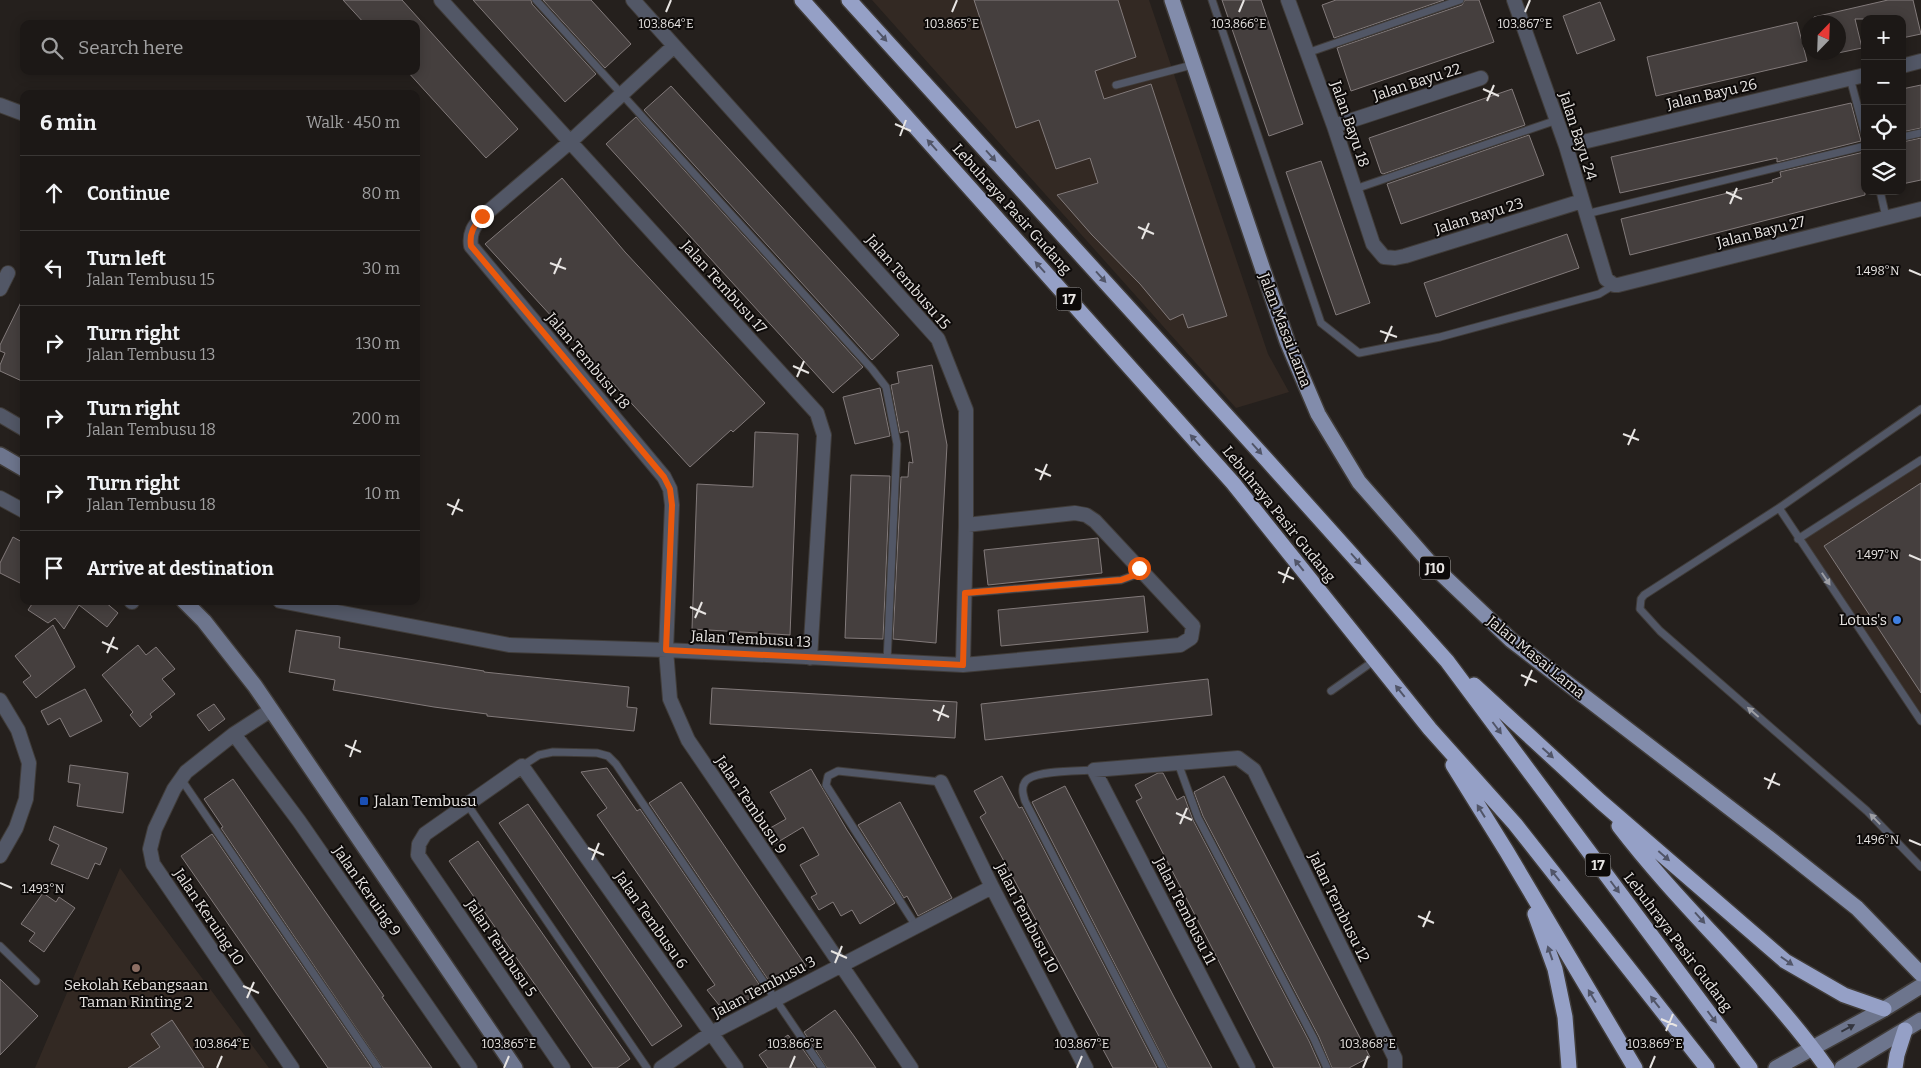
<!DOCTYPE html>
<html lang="en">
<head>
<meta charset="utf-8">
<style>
  :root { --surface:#1c1816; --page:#292523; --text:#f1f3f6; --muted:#a0a0a1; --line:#3a3735 }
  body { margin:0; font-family:Bitter,serif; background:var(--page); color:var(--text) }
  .controls { position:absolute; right:15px; top:15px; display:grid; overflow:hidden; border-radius:10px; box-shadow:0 2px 12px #0003 }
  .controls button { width:45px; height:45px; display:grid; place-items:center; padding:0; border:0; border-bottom:1px solid var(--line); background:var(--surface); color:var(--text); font:25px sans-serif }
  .compass { position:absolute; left:1801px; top:15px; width:45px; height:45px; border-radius:50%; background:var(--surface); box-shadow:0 2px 12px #0003; rotate:23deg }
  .stop { position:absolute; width:15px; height:15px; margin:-11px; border:4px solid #ea580c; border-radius:50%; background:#fff }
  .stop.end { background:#ea580c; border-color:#fff; box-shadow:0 1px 5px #0008 }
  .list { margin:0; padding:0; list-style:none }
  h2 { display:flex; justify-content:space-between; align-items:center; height:65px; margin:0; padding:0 20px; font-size:21px }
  h2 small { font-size:16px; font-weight:400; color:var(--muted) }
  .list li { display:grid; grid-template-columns:32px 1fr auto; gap:15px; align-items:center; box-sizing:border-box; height:75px; padding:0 20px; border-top:1px solid var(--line) }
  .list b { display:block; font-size:19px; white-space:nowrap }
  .list p { margin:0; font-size:16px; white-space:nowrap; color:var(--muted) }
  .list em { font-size:16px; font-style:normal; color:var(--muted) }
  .icon { flex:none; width:28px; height:28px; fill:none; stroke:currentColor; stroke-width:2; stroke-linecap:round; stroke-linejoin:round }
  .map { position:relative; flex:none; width:1921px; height:1068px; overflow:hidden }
  .search { position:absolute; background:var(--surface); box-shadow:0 2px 12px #0003; left:20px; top:20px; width:400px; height:55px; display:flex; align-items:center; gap:12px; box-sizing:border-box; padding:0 18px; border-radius:10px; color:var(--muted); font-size:19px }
  .panel { position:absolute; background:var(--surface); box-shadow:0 2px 12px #0003; left:20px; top:90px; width:400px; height:515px; border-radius:10px }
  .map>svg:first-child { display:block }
</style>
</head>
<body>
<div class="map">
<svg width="1921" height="1068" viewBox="0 0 1921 1068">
  <rect width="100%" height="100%" fill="#25201d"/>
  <path fill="#332923" d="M872 0H1149L1268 354 1289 392 1236 408Z
    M1921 455V714L1799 534Z
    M120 868 269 1068H35Z"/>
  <path fill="#453f3e" stroke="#827a7a" d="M343 0H402L518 129 486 158 407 71H416V24H365Z
    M473 0H531L532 4 596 74 565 102Z
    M543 0H591L631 44 605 68Z
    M974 0H1118L1136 57 1095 71 1104 99 1151 84 1227 316 1188 328 1183 314 1170 320 1140 284 1092 235 1057 195 1098 183 1090 158 1056 169 1039 120 1016 128Z
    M1222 0H1261L1303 124 1269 136Z
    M1336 0H1444L1334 38 1322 5Z
    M1465 0H1479L1494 42 1351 91 1337 48 1462 5Z
    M1888 0H1913L1921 34 1902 38V19H1855L1862 48 1838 53V22H1815L1814 17Z
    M1600 2 1615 40 1577 54 1563 16Z
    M1797 22 1807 61 1656 96 1647 57Z
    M1921 85V128L1902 132V89Z
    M671 86 899 335 872 360 644 110Z
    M1512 89 1525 125 1383 174 1381 173 1369 138Z
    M1851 103 1861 141 1777 162V158L1620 193 1611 157Z
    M636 117 863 367 833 393 606 144Z
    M1529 135 1544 175 1401 224 1387 184Z
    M1921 138V180L1902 184V142Z
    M1864 152 1865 195 1630 255 1621 219 1773 182 1772 180 1781 177 1780 172Z
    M1321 161 1370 303 1336 315 1286 172Z
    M562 178 625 252 765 403 733 432 731 430 690 467 485 244Z
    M1567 234 1579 268 1436 317 1424 283Z
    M24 296V382L0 371V365L5 353 0 351V345Z
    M932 365 947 445 936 643 893 639 901 477H908L909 462 913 463 908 431 900 433 891 385 899 383 897 372Z
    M880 388 890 436 855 444 843 397Z
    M755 432 798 434 790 635 692 629 697 484 753 487Z
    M851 475 890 476 883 639 845 638Z
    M1921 483V693L1824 546Z
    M13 537 24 543V585L0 573V563Z
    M1098 538 1102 573 988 585 984 550Z
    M1144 596 1148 632 1001 646 998 610Z
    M34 601H104L118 613 107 627 79 605 64 629 55 618 48 623 28 610Z
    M53 625 75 667 36 698 23 682 31 676 15 656Z
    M296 630 340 637 339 648 484 671V672L629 687 627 707 637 708 634 731 487 716V714L434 707 333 690 335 680 289 672Z
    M138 645 146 655 156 647 175 669 162 679 175 694 150 714 152 717 140 727 130 715 133 712 102 675Z
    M1208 679 1212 715 985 740 981 704Z
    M712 688 957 702 955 738 710 724Z
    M85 689 102 721 70 737 60 718 48 725 41 711Z
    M214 704 225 719 209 731 197 715Z
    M70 765 128 773 123 813 77 806 80 784 68 782Z
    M607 768 637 811 640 809 763 990 732 1010 719 1005 707 990 715 985 597 815 607 808 581 772Z
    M811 769 847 830 895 903 860 924 852 910 841 916 833 902 819 910 811 897 817 894 800 865 819 855 803 827 773 845 765 831 786 819 770 792Z
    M1158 773H1163L1177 800 1184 796 1193 820 1309 1041 1321 1068H1274L1136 801 1142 798 1135 785Z
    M1002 776 1019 808 1022 807 1157 1068H1113L1099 1042 1101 1040 980 817 986 813 974 791Z
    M1224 776 1370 1057 1349 1068H1332L1319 1037 1203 816 1194 792Z
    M233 779 384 996 382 997 432 1068H383L221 828 223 827 204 799Z
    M681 782 806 966 777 986 774 982 771 984 649 803Z
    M1065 786 1174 997 1212 1068H1168L1032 802Z
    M900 802 952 898 918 916 907 896 904 898 858 825Z
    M528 804 682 1026 652 1046 499 823Z
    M54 826 107 848 100 865 95 863 88 879 51 864 59 845 49 840Z
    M212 834 372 1068H328L181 856Z
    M478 841 630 1059 617 1068H593L449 861Z
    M43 893 56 902 59 897 75 908 44 952 29 941 35 933 21 924Z
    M0 979 38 1016 0 1055Z
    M835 1010 854 1036 876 1068H827L804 1032Z
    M172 1020 204 1068H128L160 1047 151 1034Z
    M788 1035 792 1040 795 1038 816 1068H768L759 1055Z"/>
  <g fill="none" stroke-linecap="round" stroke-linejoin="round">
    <defs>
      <path id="lane" d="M536 0 872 369 886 387 897 444 887 662
        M1212 0 1321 323 1359 353 1440 337 1599 294 1614 285
        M1307 53 1460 0
        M1850 78 1865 134
        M1116 85 1192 65
        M1902 137 1921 133
        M1355 189 1557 120
        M1880 191 1886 217
        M1586 214 1865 146
        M1921 409 1779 508 1921 721
        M1779 508 1644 595 1641 599 1640 609 1660 631 1867 811 1921 867
        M1798 539 1921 460
        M965 593 1121 580 1132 576 1139 568
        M1331 691 1375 660
        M1178 763 1198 818 1314 1039 1327 1068
        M522 766 539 755 553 752 597 753 608 756 616 764 822 1068
        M1094 770C1079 771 1032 770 1025 782 1021 788 1023 794 1025 801L1163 1068
        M181 779 378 1068
        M467 804 647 1068
        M916 926 826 785 828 776 838 771 941 782
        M0 946 36 981"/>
      <path id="street" d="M441 0 817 413 824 435 810 658
        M633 0 938 339 966 410V525L963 665
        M1288 0 1334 126 1373 244 1384 257 1395 258 1405 256 1582 201
        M1514 0 1566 146 1606 279 1614 285H1618L1921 209
        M674 46 570 142 482 217C474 226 469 233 471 246L664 477 670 489 672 505 666 650 670 699 688 740 911 1068
        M1902 66 1921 61
        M0 105 24 114
        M1334 126 1481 78
        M1566 146 1865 75
        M0 289 8 273
        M0 415 24 429
        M0 498 24 511
        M131 601 132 602
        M280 601 509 645 666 650 963 665 1180 645 1191 638 1193 626 1095 521 1086 515 1075 513 966 525
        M0 700 18 730 29 763 26 799 16 828 0 856
        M271 710 234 734 186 772 174 789 155 829 150 849 153 864 292 1068
        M234 734 299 821 470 1068
        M941 782 992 887 1086 1068
        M563 1068 418 855 419 844 425 834 522 766 736 1068
        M661 1068 711 1033 992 887
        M1248 1068 1094 770 1238 758 1254 770 1395 1058V1068"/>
      <path id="secondary" d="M0 455 24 469
        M184 601 204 621 255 686 515 1068
        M1776 1068 1884 1009 1921 986
        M1842 1068 1921 1020"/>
      <path id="primary" d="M1172 0 1287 341 1318 414 1359 482 1430 563 1511 640 1770 839 1857 908 1921 974"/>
      <path id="highway" d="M802 0 1233 483 1430 729 1515 824 1707 1068
        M849 0 1266 459 1447 661 1750 1068
        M1474 685 1600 801 1785 961 1844 995 1884 1009
        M1453 765 1507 852 1635 1068
        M1619 826C1684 911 1765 981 1827 1068
        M1535 914 1555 969 1565 1017 1569 1068
        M1895 1068 1897 1055 1905 1030"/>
    </defs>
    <use href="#lane" stroke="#403c39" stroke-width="9"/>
    <use href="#street" stroke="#403c39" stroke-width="16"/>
    <use href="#secondary" stroke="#403c39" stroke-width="18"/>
    <use href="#primary" stroke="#403c39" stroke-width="18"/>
    <use href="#highway" stroke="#403c39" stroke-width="18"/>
    <use href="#lane" stroke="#525766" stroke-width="7"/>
    <use href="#street" stroke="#525766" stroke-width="14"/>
    <use href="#secondary" stroke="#6d758d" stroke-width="15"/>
    <use href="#primary" stroke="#828cab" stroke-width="15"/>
    <use href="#highway" stroke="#95a0c6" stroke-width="15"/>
  </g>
  <defs><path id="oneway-solid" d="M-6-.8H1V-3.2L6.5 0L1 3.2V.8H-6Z" transform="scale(1.25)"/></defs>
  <g fill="#515568">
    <use href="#oneway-solid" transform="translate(882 36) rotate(48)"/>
    <use href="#oneway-solid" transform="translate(932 145) rotate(-132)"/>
    <use href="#oneway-solid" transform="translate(991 156) rotate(48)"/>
    <use href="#oneway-solid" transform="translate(1040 267) rotate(-132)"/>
    <use href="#oneway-solid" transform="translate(1101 277) rotate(48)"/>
    <use href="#oneway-solid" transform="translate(1195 440) rotate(-132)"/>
    <use href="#oneway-solid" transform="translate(1257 449) rotate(48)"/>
    <use href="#oneway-solid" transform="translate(1356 559) rotate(48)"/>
    <use href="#oneway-solid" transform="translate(1299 565) rotate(-129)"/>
    <use href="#oneway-solid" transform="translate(1400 691) rotate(-129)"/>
    <use href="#oneway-solid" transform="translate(1497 728) rotate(53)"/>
    <use href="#oneway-solid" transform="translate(1548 753) rotate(42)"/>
    <use href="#oneway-solid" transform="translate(1481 811) rotate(-122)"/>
    <use href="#oneway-solid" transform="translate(1664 856) rotate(41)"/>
    <use href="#oneway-solid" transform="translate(1555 875) rotate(-128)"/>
    <use href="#oneway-solid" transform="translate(1615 887) rotate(53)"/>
    <use href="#oneway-solid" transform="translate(1700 918) rotate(48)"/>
    <use href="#oneway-solid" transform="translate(1550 953) rotate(-109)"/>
    <use href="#oneway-solid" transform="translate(1787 961) rotate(35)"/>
    <use href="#oneway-solid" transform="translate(1592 996) rotate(-121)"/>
    <use href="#oneway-solid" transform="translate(1655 1002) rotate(-128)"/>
    <use href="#oneway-solid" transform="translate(1712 1017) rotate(53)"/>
  </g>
  <g fill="#9d9ea4">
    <use href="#oneway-solid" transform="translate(1826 579) rotate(56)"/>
    <use href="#oneway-solid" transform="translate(1753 712) rotate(-139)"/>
    <use href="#oneway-solid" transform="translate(1875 819) rotate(-134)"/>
  </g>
  <use fill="#33353e" href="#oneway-solid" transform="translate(1848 1028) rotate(-28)"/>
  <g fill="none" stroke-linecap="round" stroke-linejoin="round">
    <path stroke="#ea580c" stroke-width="6" d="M482 216C474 226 469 233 471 246L664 477 670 489 672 505 666 650 963 665 965 593 1121 580 1132 576 1139 568"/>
  </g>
  <path fill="none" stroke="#e8e5e3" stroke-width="2" d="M666 12 671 0M952 12 957 0M1239 12 1244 0M1525 12 1530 0M1483 89 1499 96M1487 101 1494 85M895 124 911 131M900 136 906 120M1726 192 1742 199M1730 204 1737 188M1138 227 1154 234M1142 239 1149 223M550 263 566 269M1909 270 1921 275M554 274 561 258M1380 331 1397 337M1385 342 1392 326M793 366 809 373M797 377 804 361M1623 434 1639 440M1628 445 1635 429M1035 469 1051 476M1040 480 1047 464M447 504 463 511M452 515 459 499M1909 555 1921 560M1278 572 1294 579M1283 583 1289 567M690 607 706 614M695 618 702 602M102 642 118 649M107 653 114 637M1521 675 1537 682M1525 686 1532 670M933 710 949 717M938 721 944 705M345 745 361 752M350 757 356 740M1764 778 1780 785M1768 789 1775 773M1176 813 1192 820M1180 824 1187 808M1909 840 1921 845M588 848 604 855M592 860 599 843M0 883 12 888M1418 916 1434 923M1423 927 1430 911M831 951 847 958M835 963 842 946M243 986 259 993M247 998 254 982M1661 1019 1677 1026M1666 1031 1673 1014M217 1068 222 1056M504 1068 509 1056M790 1068 795 1056M1077 1068 1082 1056M1363 1068 1368 1056M1650 1068 1655 1056"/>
  <circle fill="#3f7fe0" stroke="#0d0a09" stroke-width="2" cx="1897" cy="620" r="5"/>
  <rect fill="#1a4fb4" stroke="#0d0a09" stroke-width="2" x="359" y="796" width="10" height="10" rx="2.5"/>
  <circle fill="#8d6e63" stroke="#0d0a09" stroke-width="2" cx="136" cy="968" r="5"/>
  <g text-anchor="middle" stroke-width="4" stroke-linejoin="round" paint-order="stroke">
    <g fill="#0d0a09" stroke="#a6a3a2" stroke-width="1">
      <rect x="1056.5" y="287.5" width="25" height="23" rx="4"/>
      <rect x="1420" y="556.5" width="30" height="23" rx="4"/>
      <rect x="1585.5" y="853.5" width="25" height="23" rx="4"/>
    </g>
    <g font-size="14" font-weight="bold" fill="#e8e5e3">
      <text x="1069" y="304">17</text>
      <text x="1435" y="573">J10</text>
      <text x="1598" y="870">17</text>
    </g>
    <g font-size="15" fill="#e8e5e3" stroke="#0d0a09">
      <text transform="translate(1417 82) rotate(-18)" y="5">Jalan Bayu 22</text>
      <text transform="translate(1712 94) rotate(-13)" y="5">Jalan Bayu 26</text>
      <text transform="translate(1350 124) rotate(71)" y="5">Jalan Bayu 18</text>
      <text transform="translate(1578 136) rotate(72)" y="5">Jalan Bayu 24</text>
      <text transform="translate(1012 209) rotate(48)" y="5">Lebuhraya Pasir Gudang</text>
      <text transform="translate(1479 216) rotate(-17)" y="5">Jalan Bayu 23</text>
      <text transform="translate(1761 232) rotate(-14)" y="5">Jalan Bayu 27</text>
      <text transform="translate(908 282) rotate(49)" y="5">Jalan Tembusu 15</text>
      <text transform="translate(724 287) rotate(48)" y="5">Jalan Tembusu 17</text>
      <text transform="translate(1285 330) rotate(69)" y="5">Jalan Masai Lama</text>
      <text transform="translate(588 361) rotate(50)" y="5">Jalan Tembusu 18</text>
      <text transform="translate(1279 514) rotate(51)" y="5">Lebuhraya Pasir Gudang</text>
      <text transform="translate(751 639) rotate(3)" y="5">Jalan Tembusu 13</text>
      <text transform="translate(1536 657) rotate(39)" y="5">Jalan Masai Lama</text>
      <text transform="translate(751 805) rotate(56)" y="5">Jalan Tembusu 9</text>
      <text transform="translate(367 891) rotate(55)" y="5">Jalan Keruing 9</text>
      <text transform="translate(1339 907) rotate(64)" y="5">Jalan Tembusu 12</text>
      <text transform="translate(1185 911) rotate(63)" y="5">Jalan Tembusu 11</text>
      <text transform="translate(209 917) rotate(56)" y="5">Jalan Keruing 10</text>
      <text transform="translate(1027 918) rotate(63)" y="5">Jalan Tembusu 10</text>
      <text transform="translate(651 920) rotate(55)" y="5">Jalan Tembusu 6</text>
      <text transform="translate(1678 942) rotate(53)" y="5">Lebuhraya Pasir Gudang</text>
      <text transform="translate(501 948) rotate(56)" y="5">Jalan Tembusu 5</text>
      <text transform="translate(764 987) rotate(-28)" y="5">Jalan Tembusu 3</text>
    </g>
    <g font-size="15" fill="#e8e5e3" stroke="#0d0a09" text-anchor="end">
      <text x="1887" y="625">Lotus's</text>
      <text x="374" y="806" text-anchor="start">Jalan Tembusu</text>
      <text x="136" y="990" text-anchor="middle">Sekolah Kebangsaan<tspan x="136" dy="17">Taman Rinting 2</tspan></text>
    </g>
  </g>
  <g font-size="12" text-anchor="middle" fill="#e8e5e3" stroke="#0d0a09" stroke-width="4" stroke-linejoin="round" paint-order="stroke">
    <text x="666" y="28">103.864°E</text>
    <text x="952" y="28">103.865°E</text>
    <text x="1239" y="28">103.866°E</text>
    <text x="1525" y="28">103.867°E</text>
    <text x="1878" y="275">1.498°N</text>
    <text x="1878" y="559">1.497°N</text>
    <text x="1878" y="844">1.496°N</text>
    <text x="43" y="893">1.493°N</text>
    <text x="222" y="1048">103.864°E</text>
    <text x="509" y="1048">103.865°E</text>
    <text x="795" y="1048">103.866°E</text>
    <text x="1082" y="1048">103.867°E</text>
    <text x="1368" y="1048">103.868°E</text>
    <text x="1655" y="1048">103.869°E</text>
  </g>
</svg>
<div class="controls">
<button>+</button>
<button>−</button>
<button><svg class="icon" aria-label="locate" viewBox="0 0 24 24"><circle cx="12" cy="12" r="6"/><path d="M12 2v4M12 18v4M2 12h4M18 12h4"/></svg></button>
<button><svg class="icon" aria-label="layers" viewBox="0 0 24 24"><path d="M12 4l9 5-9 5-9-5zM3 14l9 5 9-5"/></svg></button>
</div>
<svg class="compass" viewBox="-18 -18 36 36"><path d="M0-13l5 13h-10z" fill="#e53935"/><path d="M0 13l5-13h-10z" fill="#a0a0a1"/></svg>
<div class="stop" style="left:1139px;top:568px"></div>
<div class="stop end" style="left:482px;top:216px"></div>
<div class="search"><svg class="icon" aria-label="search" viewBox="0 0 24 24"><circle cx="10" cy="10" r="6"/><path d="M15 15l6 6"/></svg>Search here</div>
<section class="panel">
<h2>6 min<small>Walk · 450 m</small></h2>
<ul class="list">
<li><svg class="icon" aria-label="ahead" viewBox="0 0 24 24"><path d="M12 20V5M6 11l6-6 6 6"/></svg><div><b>Continue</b></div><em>80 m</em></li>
<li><svg class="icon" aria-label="left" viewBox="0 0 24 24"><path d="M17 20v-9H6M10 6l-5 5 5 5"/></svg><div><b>Turn left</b><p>Jalan Tembusu 15</p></div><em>30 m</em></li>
<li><svg class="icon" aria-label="right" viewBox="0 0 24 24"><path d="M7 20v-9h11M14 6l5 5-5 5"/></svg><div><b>Turn right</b><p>Jalan Tembusu 13</p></div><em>130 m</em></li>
<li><svg class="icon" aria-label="right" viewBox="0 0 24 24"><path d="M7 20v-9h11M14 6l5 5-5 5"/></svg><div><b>Turn right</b><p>Jalan Tembusu 18</p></div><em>200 m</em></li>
<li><svg class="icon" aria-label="right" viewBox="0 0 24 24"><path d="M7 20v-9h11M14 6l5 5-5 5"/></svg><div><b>Turn right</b><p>Jalan Tembusu 18</p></div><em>10 m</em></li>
<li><svg class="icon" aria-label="arrive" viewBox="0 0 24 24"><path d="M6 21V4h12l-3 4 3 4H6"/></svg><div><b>Arrive at destination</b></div></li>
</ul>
</section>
</div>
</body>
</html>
